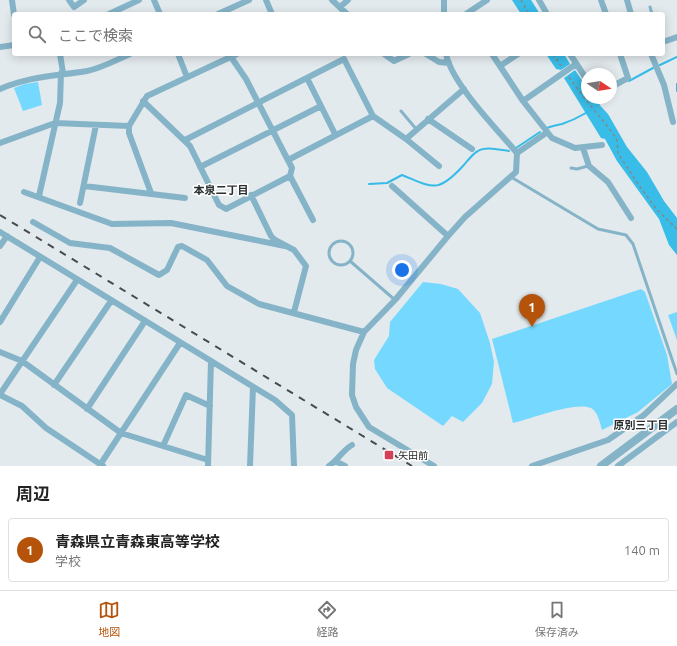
<!DOCTYPE html>
<html lang="ja">
<head>
<meta charset="utf-8">
<style>
  :root { --surface:#fff; --page:#f2f2f2; --text:#222; --muted:#767676; --line:#e0e0e0; --accent:#b45309 }
  body { margin:0; font-family:Ubuntu,"Noto Sans JP",sans-serif; background:var(--page); color:var(--text) }
  .compass { position:absolute; left:581px; top:68px; width:36px; height:36px; border-radius:50%; background:var(--surface); box-shadow:0 2px 10px #0003; rotate:102deg }
  .you { position:absolute; left:402px; top:270px; width:14px; height:14px; margin:-10px; border:3px solid #fff; border-radius:50%; background:#1a73e8; box-shadow:0 0 0 6px #1a73e833 }
  .badge { display:grid; place-items:center; width:26px; height:26px; border-radius:50%; background:var(--accent); color:#fff; font-size:13px; font-weight:700 }
  .pin { position:absolute; translate:-50% -33px; filter:drop-shadow(0 1px 2px #0008) }
  .pin::after { content:''; position:absolute; top:21px; width:14px; height:12px; background:inherit; clip-path:polygon(0 0,100% 0,50% 100%) }
  .list { margin:0; padding:0; list-style:none }
  h2 { display:flex; justify-content:space-between; align-items:center; height:52px; margin:0; padding:0 16px; font-size:17px }
  h2 small { font-size:13px; font-weight:400; color:var(--muted) }
  .list li { display:grid; grid-template-columns:26px 1fr auto; gap:12px; align-items:center; box-sizing:border-box; height:64px; margin:0 8px 8px; padding:0 8px; border:1px solid var(--line); border-radius:4px }
  .list b { display:block; font-size:15px; white-space:nowrap }
  .list p { margin:0; font-size:13px; white-space:nowrap; color:var(--muted) }
  .list em { font-size:13px; font-style:normal; color:var(--muted) }
  .icon { flex:none; width:22px; height:22px; fill:none; stroke:currentColor; stroke-width:2; stroke-linecap:round; stroke-linejoin:round }
  .map { position:relative; flex:none; width:677px; height:466px; overflow:hidden }
  .search { position:absolute; background:var(--surface); box-shadow:0 2px 10px #0003; left:12px; right:12px; top:12px; height:44px; display:flex; align-items:center; gap:10px; box-sizing:border-box; padding:0 14px; border-radius:4px; color:var(--muted); font-size:15px }
  .sheet { height:124px; background:var(--surface) }
  nav { display:flex; justify-content:space-around; align-items:center; box-sizing:border-box; height:56px; border-top:1px solid var(--line); background:var(--surface); font-size:11px; color:var(--muted) }
  nav a { display:grid; justify-items:center; gap:2px }
  nav .on { color:var(--accent) }
  .map>svg:first-child { display:block }
</style>
</head>
<body>
<div class="map">
<svg width="677" height="466" viewBox="0 0 677 466">
  <rect width="100%" height="100%" fill="#e3eaed"/>
  <path fill="#75d8fe" d="M38 82 42 105 23 111 14 88 25 84Z
    M423 282 441 284 458 289 480 313 490 343 494 362 492 384 482 403 463 422 452 416 443 426 387 388 375 369 374 360 389 336 390 322Z
    M641 289 645 292 667 355 672 384 638 412 602 430C600 423 598 412 591 408 576 401 530 419 513 423L492 339Z
    M677 312V340L668 315Z"/>
  <path fill="#38bce8" d="M512 0H531L540 14H521Z
    M546 54H564L570 64 561 70 556 69Z
    M575 70 587 88V98H593L608 114 627 147 647 172 664 201 677 218V255L669 245 659 219 617 161 605 139 601 138 564 78Z"/>
  <g fill="none" stroke-linecap="round" stroke-linejoin="round">
    <path stroke="#36bae7" stroke-width="2" d="M660 65 677 57
      M629 81 653 68
      M677 84V91
      M611 92 616 87
      M547 128C552 126 557 125 562 124 577 119 595 109 605 98
      M516 148 540 132
      M369 184 387 183 402 175C432 187 437 194 462 167 467 162 472 154 478 151 486 146 500 150 509 151"/>
    <path stroke="#84898b" stroke-width="1.5" stroke-dasharray="3 3" stroke-linecap="butt" d="M521 0 529 14
      M553 54 561 66
      M569 77C583 98 599 115 614 135L617 140 618 153 636 181 657 210 677 229"/>
    <path stroke="#85b4c8" stroke-width="3" d="M650 7 652 14
      M401 111 417 130
      M571 168 577 169 588 166
      M511 177 598 229 626 235 633 244 677 374
      M329 253a12 12 0 1 1 24 0a12 12 0 1 1-24 0Z
      M350 261 395 300"/>
    <path stroke="#85b4c8" stroke-width="6" d="M12 0 14 15
      M69 0 74 7 84 0
      M154 0 160 14
      M266 0 272 14
      M332 0 347 14
      M444 0V14
      M539 0 547 14
      M601 0 606 14
      M627 0 631 14
      M340 7 348 0
      M109 14 139 0
      M218 14 249 0
      M466 14 487 0
      M663 42 677 37
      M0 47 14 45
      M60 54 63 73
      M178 54 187 77
      M384 54 394 61 409 54
      M426 54 439 62 449 63
      M492 54 523 101 552 138 575 148 602 145
      M570 54 587 80
      M651 54 664 85 673 122
      M500 66 518 54
      M307 78 335 134
      M611 87 628 78 620 54
      M0 89C29 76 57 76 87 71 102 68 116 60 130 54
      M143 101 190 146 219 205 226 209 290 176 292 168 246 79 231 57
      M523 101 576 64
      M428 119 472 149
      M129 126V133L151 193
      M406 139 439 166
      M185 140 344 59 373 116
      M0 143 55 123 129 126 147 96 237 54
      M583 148 589 166 608 182 631 218
      M517 153 546 133
      M288 160 373 116 406 139 464 89
      M200 167 321 106
      M290 176 313 220
      M84 186 185 198
      M392 186 448 236
      M24 192 112 224 171 223 285 246
      M251 195 271 236 275 240 294 250 306 266 294 312
      M39 196 60 103 61 73
      M80 203 96 125
      M33 222 70 243 110 248 159 275 167 270 178 247 182 246 207 260 227 286 259 304 364 332
      M0 232 275 400 292 415 294 466
      M0 246 7 236
      M0 322 40 257
      M0 352 22 361 121 433 208 460
      M54 385 111 301
      M0 394 77 280
      M0 395 22 406 46 428 103 466
      M87 409 145 321
      M163 446 186 395 210 406
      M335 461 345 466
      M100 465 180 343
      M208 466 211 361
      M250 466 253 387
      M329 466C338 460 343 450 352 445
      M434 466 369 427 356 407 352 395 353 364 356 350 364 332 395 300 448 236 465 217 516 172 517 153C497 129 452 84 446 54
      M532 466 608 440 644 415 677 384
      M618 466 677 422"/>
    <path stroke="#85b4c8" stroke-width="8" d="M601 466 677 409"/>
    <path stroke="#484b4d" stroke-width="2" stroke-dasharray="7 7" stroke-linecap="butt" d="M0 215 412 466"/>
  </g>
  <rect fill="#d14157" stroke="#fff" stroke-width="1.5" x="384" y="450" width="10" height="10" rx="2"/>
  <g text-anchor="middle" stroke-width="3" stroke-linejoin="round" paint-order="stroke">
    <g font-size="10" fill="#26292a" stroke="#fff" text-anchor="start">
      <text x="398" y="459">矢田前</text>
    </g>
    <g font-size="11" font-weight="bold" fill="#282d30" stroke="#fff">
      <text x="221" y="194">本泉二丁目</text>
      <text x="641" y="429">原別三丁目</text>
    </g>
  </g>
</svg>
<svg class="compass" viewBox="-18 -18 36 36"><path d="M0-13l5 13h-10z" fill="#e53935"/><path d="M0 13l5-13h-10z" fill="#767676"/></svg>
<div class="you"></div>
<div class="pin badge" style="left:532px;top:327px">1</div>
<div class="search"><svg class="icon" aria-label="search" viewBox="0 0 24 24"><circle cx="10" cy="10" r="6"/><path d="M15 15l6 6"/></svg>ここで検索</div>
</div>
<section class="sheet">
<h2>周辺<small></small></h2>
<ul class="list">
<li><span class="badge">1</span><div><b>青森県立青森東高等学校</b><p>学校</p></div><em>140 m</em></li>
</ul>
</section>
<nav>
<a class="on"><svg class="icon" aria-label="map" viewBox="0 0 24 24"><path d="M3 6l6-2 6 2 6-2v14l-6 2-6-2-6 2zM9 4v14M15 6v14"/></svg>地図</a>
<a><svg class="icon" aria-label="directions" viewBox="0 0 24 24"><path d="M12 3l9 9-9 9-9-9zM9 14v-3h6M13 9l2 2-2 2"/></svg>経路</a>
<a><svg class="icon" aria-label="saved" viewBox="0 0 24 24"><path d="M7 4h10v16l-5-4-5 4z"/></svg>保存済み</a>
</nav>
</body>
</html>
